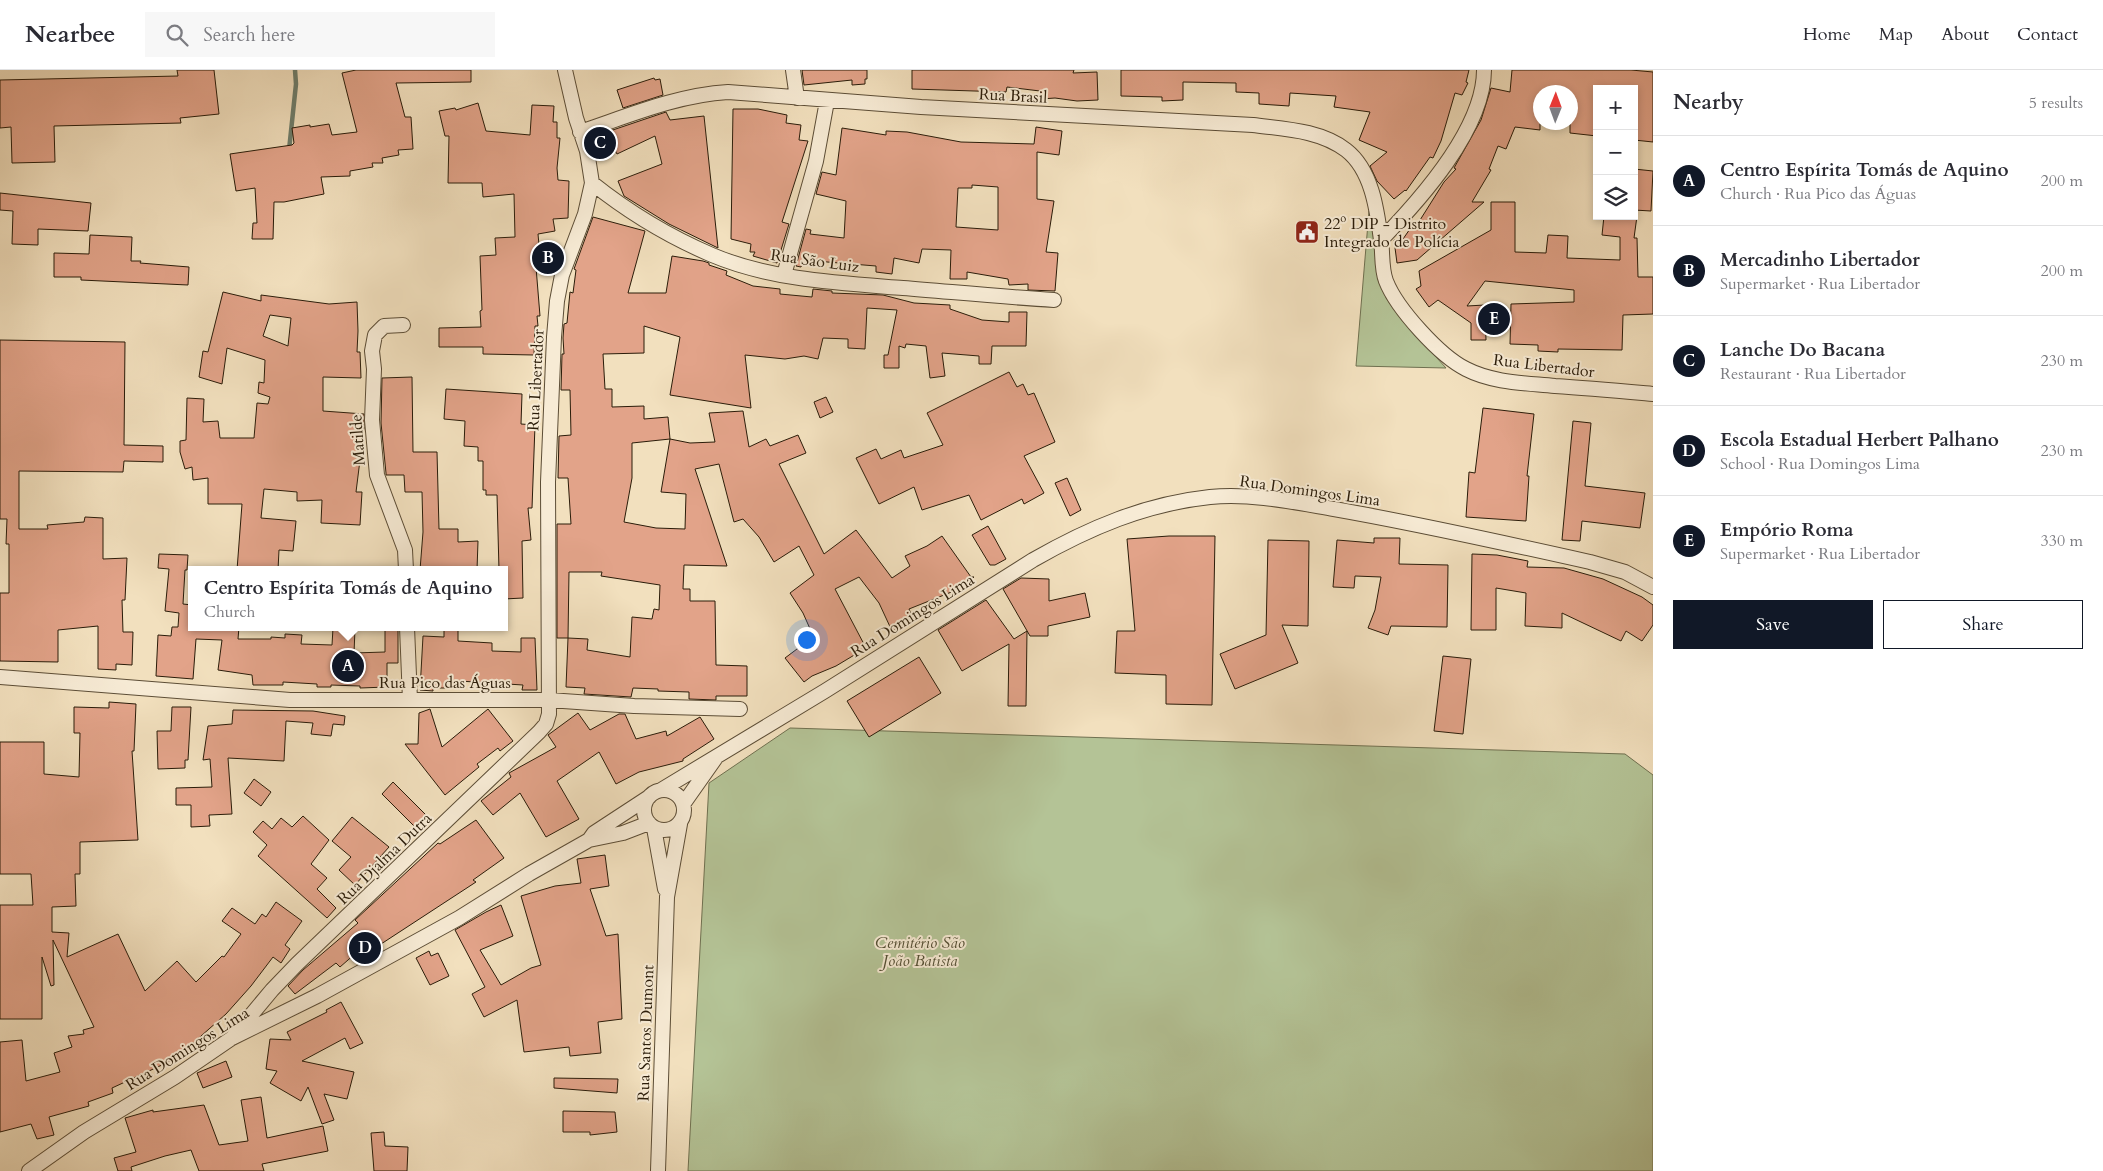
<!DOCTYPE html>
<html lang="en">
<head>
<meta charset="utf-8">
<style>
  :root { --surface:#fff; --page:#f7f7f7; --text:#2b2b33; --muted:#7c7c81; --line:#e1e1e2; --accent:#111827 }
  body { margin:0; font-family:Cardo,serif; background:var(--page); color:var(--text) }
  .controls { position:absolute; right:15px; top:15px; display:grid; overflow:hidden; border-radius:0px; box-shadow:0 2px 8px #0003 }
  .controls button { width:45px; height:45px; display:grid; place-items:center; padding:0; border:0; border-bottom:1px solid var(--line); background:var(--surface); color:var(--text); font:25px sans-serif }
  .compass { position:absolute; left:1533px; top:15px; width:45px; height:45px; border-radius:50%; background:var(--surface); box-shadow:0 2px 8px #0003; rotate:1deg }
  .you { position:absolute; left:806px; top:569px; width:18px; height:18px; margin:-12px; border:4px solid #fff; border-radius:50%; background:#1a73e8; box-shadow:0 0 0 8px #1a73e833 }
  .badge { display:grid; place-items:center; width:32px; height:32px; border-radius:50%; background:var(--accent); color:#fff; font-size:16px; font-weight:700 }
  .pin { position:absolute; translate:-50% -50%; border:2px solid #fff; box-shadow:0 1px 5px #0006 }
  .popup { position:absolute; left:188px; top:496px; width:320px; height:65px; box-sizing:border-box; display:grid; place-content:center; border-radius:0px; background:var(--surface); filter:drop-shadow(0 1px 4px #0005); font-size:16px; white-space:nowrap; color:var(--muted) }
  .popup b { font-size:19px; color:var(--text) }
  .popup::after { content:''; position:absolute; left:50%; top:100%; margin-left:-10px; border:10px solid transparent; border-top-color:var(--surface) }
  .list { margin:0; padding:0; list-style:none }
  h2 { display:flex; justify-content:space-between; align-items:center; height:65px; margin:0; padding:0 20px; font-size:21px }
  h2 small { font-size:16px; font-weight:400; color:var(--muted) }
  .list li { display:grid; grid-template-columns:32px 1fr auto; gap:15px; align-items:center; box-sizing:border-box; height:90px; padding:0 20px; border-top:1px solid var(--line) }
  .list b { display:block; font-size:19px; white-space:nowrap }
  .list p { margin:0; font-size:16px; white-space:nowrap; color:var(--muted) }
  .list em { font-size:16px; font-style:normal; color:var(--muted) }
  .actions { display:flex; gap:10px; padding:15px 20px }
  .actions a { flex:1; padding:11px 0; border:1px solid var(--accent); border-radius:0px; text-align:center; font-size:18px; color:var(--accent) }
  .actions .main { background:var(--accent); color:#fff }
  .icon { flex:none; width:28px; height:28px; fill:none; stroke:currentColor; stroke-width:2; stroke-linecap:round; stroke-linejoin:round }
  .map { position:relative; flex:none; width:1653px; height:1101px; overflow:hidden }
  header { display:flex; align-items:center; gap:30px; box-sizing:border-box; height:70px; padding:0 25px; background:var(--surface); border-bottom:1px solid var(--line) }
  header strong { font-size:24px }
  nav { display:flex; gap:28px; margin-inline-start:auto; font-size:18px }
  .search { width:350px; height:45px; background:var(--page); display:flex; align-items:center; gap:12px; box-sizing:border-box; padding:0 18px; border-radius:0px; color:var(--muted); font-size:19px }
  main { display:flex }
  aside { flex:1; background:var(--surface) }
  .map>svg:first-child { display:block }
</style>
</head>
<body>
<header>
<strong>Nearbee</strong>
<div class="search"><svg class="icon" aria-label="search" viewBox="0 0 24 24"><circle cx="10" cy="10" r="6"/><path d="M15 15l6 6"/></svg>Search here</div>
<nav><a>Home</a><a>Map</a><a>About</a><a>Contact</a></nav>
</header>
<main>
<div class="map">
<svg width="1653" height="1101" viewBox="0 0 1653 1101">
  <rect width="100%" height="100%" fill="#f2e0be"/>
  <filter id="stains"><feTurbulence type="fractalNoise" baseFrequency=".004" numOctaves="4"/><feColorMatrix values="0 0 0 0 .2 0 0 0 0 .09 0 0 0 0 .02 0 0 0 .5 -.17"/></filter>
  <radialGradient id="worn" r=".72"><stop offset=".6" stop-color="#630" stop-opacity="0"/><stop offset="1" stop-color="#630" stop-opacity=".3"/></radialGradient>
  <path fill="#b4c396" stroke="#6f7050" d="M1372 140 1386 228 1409 257 1446 298 1356 296 1369 141Z
    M790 658 1625 684 1653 705V1101H688L709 713Z"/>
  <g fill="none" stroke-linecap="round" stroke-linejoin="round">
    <path stroke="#6e7d6b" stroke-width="4.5" d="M289 80 296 14 295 0"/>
  </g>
  <path fill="#e2a389" stroke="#2a1c09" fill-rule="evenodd" d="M177 0H214L219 44 180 48 181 53 54 56 55 92 12 93 11 57 0 58V10L178 6Z
    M356 0H471V12L396 13 405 47H411L413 79 398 80 399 85 382 88 383 93H372L373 97 350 101V106L321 107 324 124 284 132H274L273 169H252L253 153H257L255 118 236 121 230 84 292 75 294 73 292 58 310 55V57L329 54 332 65 357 62 342 3Z
    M802 0H867V9H865V14L852 15V10L804 15Z
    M912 0H1074L1073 3 1097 2 1098 30 1077 31 1055 28 1041 29 1040 21 1007 17 1006 22 912 19Z
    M1121 0H1469L1466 12 1468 13 1462 25 1455 23 1441 71 1433 88 1430 87 1406 121 1405 120 1394 129 1377 111 1370 96 1387 82 1359 70 1370 42 1334 37 1336 26 1290 23 1289 36 1259 34V23L1236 22V13L1183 12V30L1162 31V27L1121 26Z
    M1512 0H1631L1653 2V72L1634 70V19H1597V66L1570 63V22H1540V60L1515 57 1506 79 1498 76 1489 99 1491 100 1472 132H1484L1417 190 1397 193 1394 170 1403 169 1412 156 1415 158 1444 112 1456 99 1454 98 1481 50 1491 18 1510 22Z
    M654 8 655 10 660 9 663 25 623 38 617 20Z
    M478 33 486 61 530 65 532 35 554 36 553 52H557V68H560L557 98 558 110 569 111 568 148 553 149 555 161 538 164 541 197H536L540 246H537L538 256H535L534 285 483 284V277H439V258L481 257 480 241 482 240 480 186 496 185 495 168 515 167 514 124 483 127 482 113H448L449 66H445L439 41 455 38 456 40Z
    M733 39H758L787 45 786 53 801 55 799 70 808 71 782 152 789 154 777 193 753 186 755 182H750L751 174 731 169Z
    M666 42 670 50 704 46 718 178 669 154 624 126 618 111 662 94 655 66 617 84 611 73 603 77 598 65Z
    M1036 57 1062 61 1059 85 1037 82V129L1054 131 1046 182 1058 183 1055 221 1028 220V214L1009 215 1008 209 967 202V209H950L951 180 922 179 919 193 894 188 892 204 876 202V196L803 190 801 197 796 196 806 159 811 160 810 164 844 168 846 131 816 124 822 102 836 105 842 58 886 65V61L907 62 961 72 1034 74ZM972 115 998 117V160L956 157 958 118H972Z
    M1634 99 1653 101 1651 141 1634 140Z
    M0 123 91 133 88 161 38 159V175L12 174 13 141 0 140Z
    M1491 132H1515V182L1546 183 1548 165 1568 166 1567 188 1620 190V167L1602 165 1604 146H1637L1634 168H1637L1638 207H1653V244L1623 245 1622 280 1558 279V282L1538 281V275L1510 274 1511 234 1574 232V220L1485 211 1467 236 1485 235 1486 270H1471V253L1438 230 1429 237 1416 219 1421 216 1419 201 1491 160Z
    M593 147 645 161 628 223H666L672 186 703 191 709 193V195L727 201 726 205 753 216 780 219V224L812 227 813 219 832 221V223L883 225 914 233 950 235V239L982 250 1009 252V242H1027L1026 276H992L991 294H979V286L942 283 945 306 930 308 926 276 906 274 905 278 899 276V298H884V285H888L897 240 867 238 865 279 848 278V269L823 268 818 289 804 286 785 289 745 285 751 338 670 325 680 267 644 256V283L603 284 605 319H612V337L644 336V349L668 347 670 369 690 373 715 372 709 343 743 341 749 377 766 369 770 376 798 365 806 383 779 394 824 484 856 460 892 508 910 496 905 486 927 476 942 466 971 507H974L954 521 909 539 914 551 892 561 879 533 859 507 835 519 866 578 836 596 812 606 804 612 785 588 809 570 806 563 811 561 803 543 790 523 814 505 799 476 774 492 759 467 743 449 734 452 719 394 695 399 727 496 684 495 683 519H690V531H715L716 595 747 596V626H716V630L689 629V622L658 621V619L633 618 631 627 584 624 585 618 566 617 568 568H557V454H571L568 408H558L559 366 571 365 570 320H561L562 284H564L563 268 564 254 567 253 570 222 573 223 576 200 574 199ZM670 369 661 422 686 424 685 459 656 458 624 452 632 408V373ZM569 502H602L601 506 660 515 659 540 654 539 652 549 632 547 630 587 587 580 588 569 568 568Z
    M90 165 132 167 131 191H141L140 193 189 197 188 215 81 210V207H54V183L89 184Z
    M223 222 261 231V225L329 234 357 232 358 261 357 282H360L361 308 323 307V341L364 344V358L356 422H362L360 455 321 453 322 430 297 431V422L264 419 261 448 296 451 293 481 279 480 278 500H237L242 434H208V408L193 410 192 397 185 399 180 382V371L186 370 187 328 204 329 203 352 218 351 220 368H254L257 333 268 334 270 327 258 323 259 312 264 313 265 290 227 278 222 314 199 307 203 281 208 282ZM270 245 291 248 288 276 263 266Z
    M0 270 125 272 124 375 163 376V392L124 391 123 402 19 401V459H48L47 455 84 452 85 447 103 448V489L127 488 125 530H122L123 562H133L132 595 116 594V600L98 599V556L58 560V592L0 591V523H9V474H6L7 449H0Z
    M1009 302 1017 317 1023 314 1028 325 1034 323 1055 372 1024 386 1044 423 1024 434 1022 429 981 450 969 425 922 440 914 417 879 434 856 388 876 379 881 389 901 380 904 388 943 375 927 343Z
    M412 307 413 382H437L439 459H458V472L478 471 477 500H420L423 462 422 422H405L404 405H386V403L381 353 382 308Z
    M446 319 522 324 521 354 535 355 532 438H528L531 470 522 471 523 528 504 529V500H499L497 425H486V420H483V391H478V377L464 376 465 351 444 349Z
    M826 327 833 342 820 348 814 332Z
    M1483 338 1534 344 1527 406H1529L1526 451 1466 447 1469 402 1475 403Z
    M1573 351 1591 353 1585 416 1645 423 1640 458 1582 451 1580 471 1562 470Z
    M1067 408 1081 440 1070 446 1055 413Z
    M988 456 1006 489 995 495H990L972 465Z
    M1169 466H1215L1212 635 1166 634V605L1115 603 1117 561H1135L1127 469Z
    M1374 468H1400L1399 494 1448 495 1447 557 1391 556 1388 565 1368 558 1375 540 1381 507 1355 506 1354 518 1333 517 1337 470 1374 473Z
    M1268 470 1309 471 1308 556 1282 555 1298 593 1235 619 1220 584 1266 565Z
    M159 484 188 485 187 500H185L183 534 192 535V557H239L238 569H271V567L285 568V564L302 565 301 574 332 575 333 558 355 559 354 583 385 582V557H398V593H387V617L360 618V616L331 615V617H317V614L283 612V615H253L252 605 218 600 222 570 196 569 193 609 156 606 158 565 171 566 172 557H178L179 543 165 541 169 499 158 498Z
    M1472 484 1497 485 1528 491 1527 497 1564 498 1603 509 1642 527 1653 535V555L1642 571 1626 561 1621 571 1562 543V558L1525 556 1526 523 1496 518V560H1471Z
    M1021 508 1049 509V531L1085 523 1090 547 1048 556V566H1030L1003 519Z
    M986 530 1014 569 1027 561 1026 636H1008L1009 574 962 601 938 560Z
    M444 557H458V571L492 573V581L521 582V568H535L537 620H522L523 615 459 611V618H433V621L420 620 423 566 444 567Z
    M1443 586 1471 589 1463 664 1434 661Z
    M919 587 941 623 869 667 847 631Z
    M109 632 136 634 134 681H132L138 770 80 772V804H75L76 836 52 837V862L69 863 67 887 118 864 145 921 177 891 196 912 222 886 224 887 241 864 222 851 232 838 255 854 262 844 266 847 276 832 302 851 285 875 290 879 281 893 273 887 251 916 226 944 175 989 112 1018 113 1023 88 1032 89 1036 49 1047 54 1065 37 1069 31 1054 0 1062V972L22 970 26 1011 60 1002 54 983 72 977 68 966 84 964 83 960 94 957 53 870 54 915 51 916 42 887V949H0V835H33L31 804H0V672H44V704L79 707 80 663H74V637L109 638Z
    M172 637H191L188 690H185V698L158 699 157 661H171Z
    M430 639 442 677 488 639 513 671 500 681 498 678 477 694 479 697 445 725 405 674H418L419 643Z
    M233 640 313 641 345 646 344 655 333 654 331 666 311 664 313 653 286 651 284 691 228 688 232 744 209 745 210 756 191 757V735H176V718L212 717 210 689 203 690 208 656 232 654Z
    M578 643 590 660 619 644H625L636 669 666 661 667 666 700 647 714 669 683 689V691L639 702 616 714 599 682 557 711 579 749 546 767 520 723 493 745 481 731 511 707 509 703 556 677 548 665Z
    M254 709 271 722 261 736 244 723Z
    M393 712 426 745 415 757 382 724Z
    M303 746 329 770 311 794 327 808 317 819 336 838 327 848 258 786 267 775 253 762 263 751 272 759 281 748 292 757Z
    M352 747 389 777 355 815 339 800 351 787 332 771Z
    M476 750 504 788 473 810 476 812 378 876 372 869 340 897 336 893 295 924 288 916 303 900 358 853 355 850 438 773 440 774Z
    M605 785 609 816 590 819 606 866 618 864 622 949 598 952 601 983 570 986 569 977 524 982 517 930 484 947 472 924 485 917 455 860 486 842 501 835 513 866 480 880 501 915 531 898 541 895 521 826 555 816 581 813 577 789Z
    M429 881 431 886 438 883 449 906 430 915 416 888Z
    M341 932 363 973 350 979 345 968 302 991 354 1002 347 1029 324 1024 334 1050 322 1054 308 1017 301 1031 270 1013 277 1001 266 999 270 969 291 970 287 962 327 942 326 940Z
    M226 991 232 1007 203 1018 197 1003Z
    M554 1008 618 1009 617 1023 554 1018Z
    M261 1027 267 1068 323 1056 328 1081 262 1094 264 1101H199L191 1080 165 1086 131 1097 132 1101H118L114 1088 136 1082 125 1048 153 1040V1042L204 1035 219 1075 248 1071 241 1030Z
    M563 1041 615 1042 617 1062 590 1065V1062H563Z
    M384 1062 385 1076 408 1077 407 1101H374L371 1063Z"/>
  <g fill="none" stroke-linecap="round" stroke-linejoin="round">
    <defs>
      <path id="street" d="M793 0 797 28
        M580 62C628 46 677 25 728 22L921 37 1253 55C1284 59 1320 60 1346 80 1372 100 1377 140 1381 170 1383 183 1381 198 1386 211 1397 239 1440 286 1466 299 1493 313 1526 313 1555 316 1588 318 1620 321 1653 324
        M592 113C627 141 670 167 712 185 771 210 839 213 903 218 953 222 1004 227 1054 230
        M1381 170C1420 130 1484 59 1484 0
        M784 205 816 91 827 31
        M403 255 384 256 375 265 372 281 374 299 372 350 377 405 405 480 406 500
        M407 557 410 630
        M0 607 290 630H549L634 636 740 639
        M644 740a20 20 0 1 1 40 0a20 20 0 1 1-40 0Z
        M661 720 825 621 1033 490C1089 458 1145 434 1210 427 1251 423 1293 432 1334 439 1420 454 1505 473 1590 492L1625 502 1653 517
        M684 733 715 689
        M654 758 665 819
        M589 770 594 763 649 727
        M232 968 272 920 297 894 539 662 546 654 549 644 548 412 554 267 557 231 562 205 585 144 592 113 587 81 576 48 565 0
        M29 1101 84 1062 175 1007 232 968 317 926 459 848 529 804 589 770 623 763 649 753
        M658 1101 667 827 680 754"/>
    </defs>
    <use href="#street" stroke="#5c4d36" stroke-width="16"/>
    <use href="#street" stroke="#f7ebd5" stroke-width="14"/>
  </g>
  <defs>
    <symbol id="civic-square" viewBox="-11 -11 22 22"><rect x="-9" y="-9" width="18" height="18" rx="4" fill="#8f2418" stroke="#f7ebd5"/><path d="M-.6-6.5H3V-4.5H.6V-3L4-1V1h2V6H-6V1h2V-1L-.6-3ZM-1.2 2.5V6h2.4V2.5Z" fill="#fff"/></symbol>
  </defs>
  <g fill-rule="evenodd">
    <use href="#civic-square" x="1293" y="148" width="28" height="28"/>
  </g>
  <g text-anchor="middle" stroke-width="4" stroke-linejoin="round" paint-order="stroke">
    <g font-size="16" fill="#2a1c09" stroke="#f7ebd5">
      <text transform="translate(1013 25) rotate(3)" y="6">Rua Brasil</text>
      <text transform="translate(815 190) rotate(8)" y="6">Rua São Luiz</text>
      <text transform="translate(1544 295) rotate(7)" y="6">Rua Libertador</text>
      <text transform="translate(535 310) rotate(-87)" y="6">Rua Libertador</text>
      <text transform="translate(357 370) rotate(-94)" y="6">Matilde</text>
      <text transform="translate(1310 420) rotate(8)" y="6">Rua Domingos Lima</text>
      <text transform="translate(912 545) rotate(-32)" y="6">Rua Domingos Lima</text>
      <text x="445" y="618">Rua Pico das Águas</text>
      <text transform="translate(384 788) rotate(-44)" y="6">Rua Djalma Dutra</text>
      <text transform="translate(645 963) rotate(-88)" y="6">Rua Santos Dumont</text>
      <text transform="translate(187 978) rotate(-32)" y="6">Rua Domingos Lima</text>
    </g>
    <g font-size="16" fill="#2a1c09" stroke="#f7ebd5" text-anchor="start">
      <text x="1324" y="159">22º DIP - Distrito<tspan x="1324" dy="18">Integrado de Polícia</tspan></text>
    </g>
    <g font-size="16" font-style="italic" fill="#534e33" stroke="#f7ebd5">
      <text x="920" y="878">Cemitério São<tspan x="920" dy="18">João Batista</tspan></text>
    </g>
  </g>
  <rect width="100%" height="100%" filter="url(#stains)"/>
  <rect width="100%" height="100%" fill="url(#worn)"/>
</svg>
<div class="controls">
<button>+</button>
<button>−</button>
<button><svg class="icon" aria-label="layers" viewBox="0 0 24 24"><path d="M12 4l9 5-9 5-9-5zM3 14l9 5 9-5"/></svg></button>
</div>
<svg class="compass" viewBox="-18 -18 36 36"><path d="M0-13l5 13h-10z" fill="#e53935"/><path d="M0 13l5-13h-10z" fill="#7c7c81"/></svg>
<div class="you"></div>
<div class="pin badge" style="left:348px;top:596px">A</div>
<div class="popup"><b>Centro Espírita Tomás de Aquino</b>Church</div>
<div class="pin badge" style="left:548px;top:188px">B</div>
<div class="pin badge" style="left:600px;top:73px">C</div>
<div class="pin badge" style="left:365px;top:878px">D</div>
<div class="pin badge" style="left:1494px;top:249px">E</div>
</div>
<aside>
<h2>Nearby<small>5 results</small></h2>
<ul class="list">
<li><span class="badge">A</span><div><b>Centro Espírita Tomás de Aquino</b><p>Church · Rua Pico das Águas</p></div><em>200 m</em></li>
<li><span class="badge">B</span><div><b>Mercadinho Libertador</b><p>Supermarket · Rua Libertador</p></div><em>200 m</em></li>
<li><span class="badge">C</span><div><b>Lanche Do Bacana</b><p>Restaurant · Rua Libertador</p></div><em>230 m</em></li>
<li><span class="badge">D</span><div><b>Escola Estadual Herbert Palhano</b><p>School · Rua Domingos Lima</p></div><em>230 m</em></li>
<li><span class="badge">E</span><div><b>Empório Roma</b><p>Supermarket · Rua Libertador</p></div><em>330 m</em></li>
</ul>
<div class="actions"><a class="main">Save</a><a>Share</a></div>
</aside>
</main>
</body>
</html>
